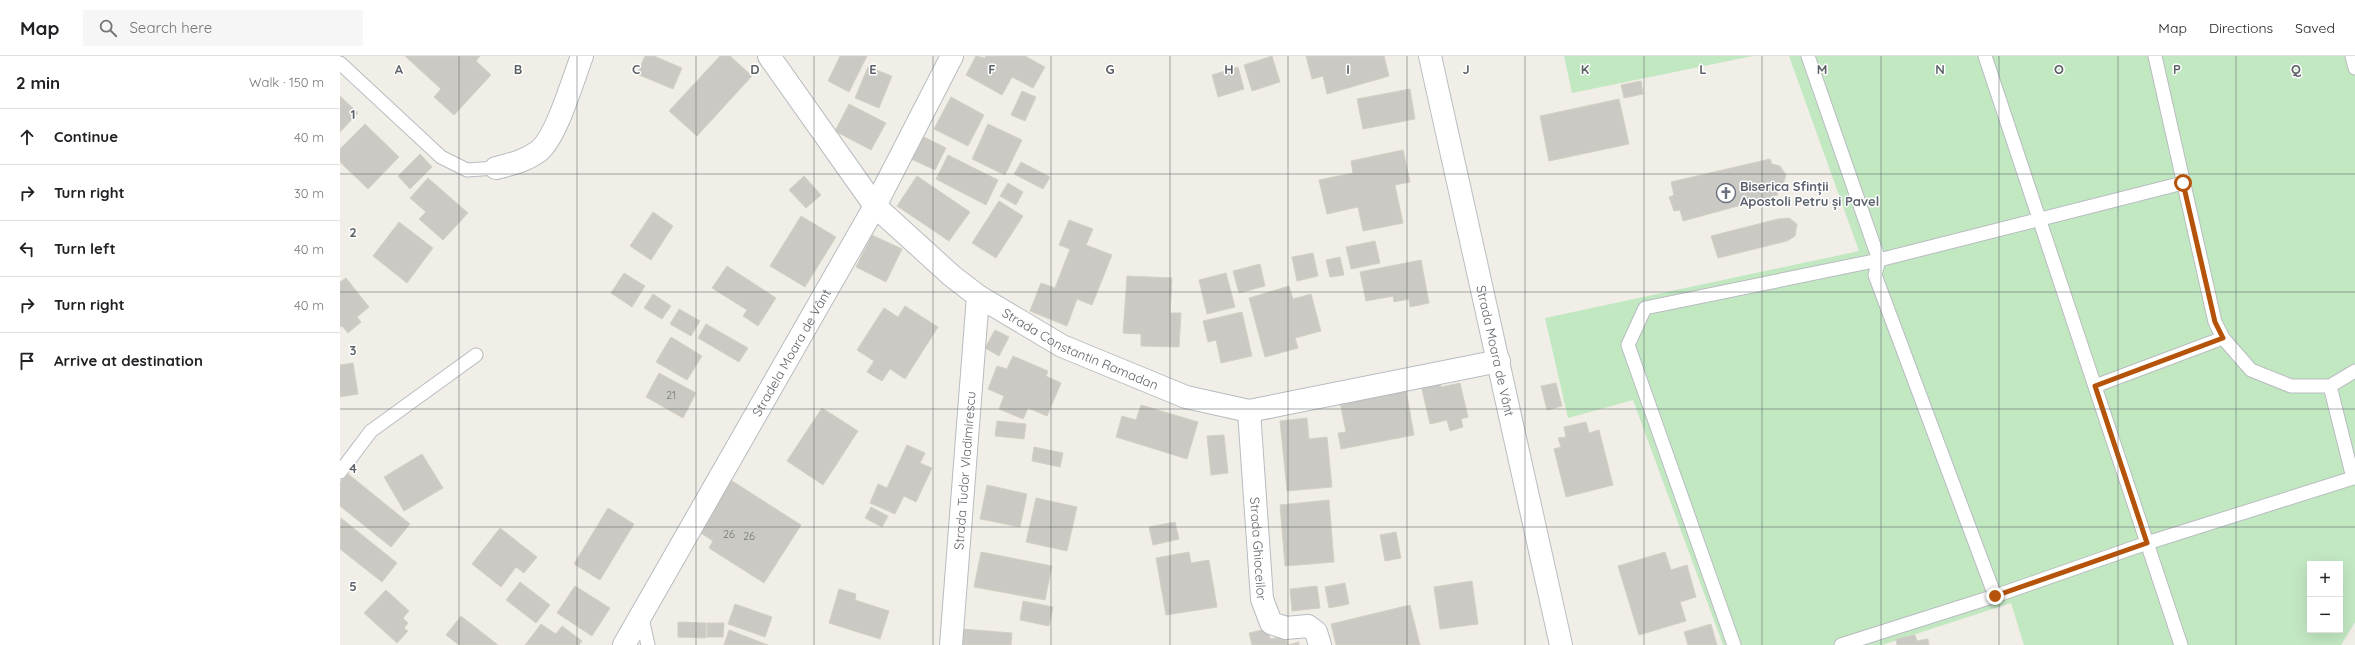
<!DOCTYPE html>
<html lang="en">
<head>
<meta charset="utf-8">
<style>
  :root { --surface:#fff; --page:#f6f6f6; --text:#202124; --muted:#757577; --line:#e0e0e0 }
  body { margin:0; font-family:Quicksand,sans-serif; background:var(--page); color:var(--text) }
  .controls { position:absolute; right:12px; bottom:12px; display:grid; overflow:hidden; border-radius:0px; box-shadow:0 4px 16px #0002 }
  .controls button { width:36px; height:36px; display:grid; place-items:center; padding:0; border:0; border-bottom:1px solid var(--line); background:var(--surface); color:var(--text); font:20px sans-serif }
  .stop { position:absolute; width:12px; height:12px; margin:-9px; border:3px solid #b45309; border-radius:50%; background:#fff }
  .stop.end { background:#b45309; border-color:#fff; box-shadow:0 1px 4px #0008 }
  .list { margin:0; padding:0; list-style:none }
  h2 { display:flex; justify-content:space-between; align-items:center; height:52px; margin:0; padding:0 16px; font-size:17px }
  h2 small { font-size:13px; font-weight:400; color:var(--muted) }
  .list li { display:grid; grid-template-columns:26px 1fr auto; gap:12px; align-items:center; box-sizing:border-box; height:56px; padding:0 16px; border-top:1px solid var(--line) }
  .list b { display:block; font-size:15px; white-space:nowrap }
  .list em { font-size:13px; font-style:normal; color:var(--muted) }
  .icon { flex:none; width:22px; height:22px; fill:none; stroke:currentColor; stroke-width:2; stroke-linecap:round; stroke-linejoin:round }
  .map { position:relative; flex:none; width:2015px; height:589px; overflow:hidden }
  header { display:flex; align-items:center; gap:24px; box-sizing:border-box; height:56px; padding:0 20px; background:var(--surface); border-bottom:1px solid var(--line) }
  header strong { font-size:19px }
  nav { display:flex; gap:22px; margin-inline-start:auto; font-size:14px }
  .search { width:280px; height:36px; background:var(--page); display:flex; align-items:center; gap:10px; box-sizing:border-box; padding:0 14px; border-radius:0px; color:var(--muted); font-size:15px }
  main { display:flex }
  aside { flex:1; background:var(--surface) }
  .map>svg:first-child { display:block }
</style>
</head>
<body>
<header>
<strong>Map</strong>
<div class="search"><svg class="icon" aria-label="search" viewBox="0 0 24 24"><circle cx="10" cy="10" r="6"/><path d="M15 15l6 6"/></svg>Search here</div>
<nav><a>Map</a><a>Directions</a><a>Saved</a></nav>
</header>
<main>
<aside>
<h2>2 min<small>Walk · 150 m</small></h2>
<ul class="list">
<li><svg class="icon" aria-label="ahead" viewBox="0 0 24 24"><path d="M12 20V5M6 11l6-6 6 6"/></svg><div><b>Continue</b></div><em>40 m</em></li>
<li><svg class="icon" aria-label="right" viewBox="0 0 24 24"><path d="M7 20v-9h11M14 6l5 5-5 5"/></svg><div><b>Turn right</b></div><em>30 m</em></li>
<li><svg class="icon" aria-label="left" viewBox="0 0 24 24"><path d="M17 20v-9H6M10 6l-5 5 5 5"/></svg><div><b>Turn left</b></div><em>40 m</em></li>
<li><svg class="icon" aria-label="right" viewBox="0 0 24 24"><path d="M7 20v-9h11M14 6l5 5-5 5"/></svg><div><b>Turn right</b></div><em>40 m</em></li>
<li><svg class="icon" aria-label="arrive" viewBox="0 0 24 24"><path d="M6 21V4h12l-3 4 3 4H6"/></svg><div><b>Arrive at destination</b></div></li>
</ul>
</aside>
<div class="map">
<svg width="2015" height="589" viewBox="0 0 2015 589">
  <rect width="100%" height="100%" fill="#f0eee6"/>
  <path fill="#c2e8c2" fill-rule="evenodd" d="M1224 0H1413L1232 37Z
    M1449 0H2015V566L2001 589H1684L1671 547 1542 589H1383L1293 344 1228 362 1205 262 1519 195ZM1970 508H2000V574H1970Z"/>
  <path fill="#cbc9c3" stroke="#d5d0c4" d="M65 0H140L136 5 151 19 114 59 94 41 101 33Z
    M305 0H314L342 12 333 33 297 18Z
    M380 0H390L412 20 357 80 329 55Z
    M500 0H527L509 36 488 25Z
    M636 0 645 2 646 0H685L705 11 693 32 672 21 662 39 626 19Z
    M932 0 940 26 912 35 904 9Z
    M966 0H1044L1049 20 987 38 983 20 972 23Z
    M528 11 552 20 539 52 515 42Z
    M898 11 904 33 878 41 872 19Z
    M1301 25 1303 38 1284 42 1281 29Z
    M1070 33 1075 63 1023 73 1017 43Z
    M682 35 696 41 685 65 671 59Z
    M0 40 18 57 0 76Z
    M611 41 644 59 628 90 594 73Z
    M1279 43 1289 88 1209 105 1200 60Z
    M509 48 546 67 531 94 495 75Z
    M25 68 59 101 28 133 0 106V93Z
    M648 68 682 84 665 119 632 103Z
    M582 80 606 92 595 114 571 103Z
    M1063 94 1070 126 1055 129 1063 167 1023 175 1018 151 987 158 979 124 1013 117 1011 105Z
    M80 98 92 111 70 133 58 120Z
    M608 99 658 124 646 149 596 123Z
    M1430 103 1432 108 1440 110 1446 119 1443 129 1437 134 1438 139 1343 165 1340 154 1334 155 1329 141 1334 139 1331 126Z
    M681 106 710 121 703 133 674 118Z
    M464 120 481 139 466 152 449 134Z
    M577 120 630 156 609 185 557 150Z
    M88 122 128 157 103 184 79 163 86 156 70 142Z
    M668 127 683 136 676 149 660 140Z
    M659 145 683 160 656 202 632 187Z
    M313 156 333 170 311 204 290 190Z
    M461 160 496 181 465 231 430 210Z
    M1449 162 1457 168 1455 180 1447 185 1378 202 1371 180 1438 163Z
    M729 164 753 173 746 189 772 199 752 249 737 243 727 270 690 255 701 227 715 232 730 193 719 189Z
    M59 166 93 192 67 227 33 200Z
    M532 179 562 193 546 226 516 211Z
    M1035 185 1040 207 1011 213 1006 191Z
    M973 197 978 220 957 225 952 201Z
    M1000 201 1004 219 990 221 986 204Z
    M1081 204 1089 247 1070 251 1069 243 1054 246 1053 240 1026 245 1020 216Z
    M920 208 925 230 899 237 893 215Z
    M387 210 436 242 418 270 403 260 407 254 372 232Z
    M284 217 305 230 292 251 271 237Z
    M886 217 895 251 867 258 859 224Z
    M787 220 832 222 830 257H841L839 291 801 290V278L783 277Z
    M6 222 29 251 17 261 21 266 8 277 2 270 0 271V226Z
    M949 230 953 243 971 238 981 275 955 282 958 292 925 301 909 242Z
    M313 238 331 250 322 263 304 252Z
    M565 250 598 271 565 323 550 313 542 325 527 316 534 305 517 294 544 252 558 261Z
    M339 253 360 265 351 280 330 268Z
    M902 256 912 300 881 307 876 284 868 286 863 265Z
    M366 268 408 292 399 306 358 282Z
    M655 274 669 281 659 300 645 292Z
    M331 281 362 300 347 324 316 306Z
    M673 300 708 315 706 320 721 327 707 360 688 352 683 363 659 353 664 340 648 333 657 310 667 313Z
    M13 307 18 338 0 341V309Z
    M319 317 356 337 343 362 306 341Z
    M1099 321 1101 331 1120 327 1128 361 1121 363 1123 371 1110 375 1107 364 1090 368 1080 325Z
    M1216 327 1222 350 1207 354 1201 330Z
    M1066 334 1074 379 1001 393 998 377 1006 376 1000 346Z
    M801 349 858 366 847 403 776 381 782 360 796 364Z
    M482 352 518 375 483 429 447 405Z
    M967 362 969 383 987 381 992 431 947 435 940 365Z
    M657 365 686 368 684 383 655 380Z
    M1246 366 1249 377 1259 374 1273 429 1226 441 1214 393 1221 391 1218 382 1226 381 1224 371Z
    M884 379 888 417 871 419 867 380Z
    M567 389 585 397 580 407 592 412 576 446 564 440 555 458 530 447 538 428 547 432Z
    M694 391 723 397 720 411 692 405Z
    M82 398 103 432 64 455 44 421Z
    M7 417 70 468 51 491 0 450V426Z
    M389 423 461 469 424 527 369 492 373 485 356 474Z
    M647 429 687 438 680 471 640 463Z
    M696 442 737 451 727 495 686 486Z
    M989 444 994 506 945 510 940 449Z
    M531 451 548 460 542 471 525 462Z
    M268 452 294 468 260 524 234 508Z
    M1 462 57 507 42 526 0 493Z
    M835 466 839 483 813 489 809 471Z
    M160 472 197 501 184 517 176 511 161 531 132 508Z
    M1056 476 1061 502 1045 505 1040 479Z
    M641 496 712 510 705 544 634 531Z
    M849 496 851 507 869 504 877 551 826 559 816 502Z
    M1325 496 1331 514 1347 509 1356 541 1340 546 1346 565 1299 579 1278 510Z
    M1132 525 1138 568 1100 573 1094 531Z
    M180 526 210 549 196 567 166 544Z
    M1005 527 1009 548 989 552 985 531Z
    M235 530 270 552 252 580 217 557Z
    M977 530 980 552 952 555 950 533Z
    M499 533 516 538 515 544 549 555 540 583 489 567Z
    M46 534 69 555 63 562 68 567 64 572 68 575 57 587 24 557Z
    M683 545 713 551 709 570 680 564Z
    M395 548 432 561 425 581 388 568Z
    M1070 549 1080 589H996L991 568Z
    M121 560 158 589H119L106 579Z
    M338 566 366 567V582L338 581Z
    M367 567H384L383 581H367Z
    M201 568 216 578 222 570 242 585 239 589H185Z
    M1371 568 1377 589H1348L1344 576Z
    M622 573 672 577 671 589H621Z
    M927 573 930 583 946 580 948 589 959 586V589H912L909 577Z
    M389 574 428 589H384Z
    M1575 579 1577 585 1588 583 1589 589H1557L1556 583Z"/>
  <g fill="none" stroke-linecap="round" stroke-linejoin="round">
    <defs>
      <path id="lane" d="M1468 0 1539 204 1535 219 1655 540
        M1645 0 1841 589
        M1815 0 1875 266 1883 282 1911 314 1951 330H1990L2015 315
        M2012 0 2015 12
        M0 7 101 101 127 114 156 112
        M1755 330 1883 282
        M0 416 31 375 136 299
        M301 558 308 589
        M1394 589 1288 289 1305 252 1539 204 1843 127
        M1501 589 1655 540 1807 487 2013 422 1990 330"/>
      <g id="street">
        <path id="s1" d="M429 0 535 150 612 220 638 240 722 290 846 341 909 355 1159 305"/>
        <path d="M156 112C172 108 185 105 199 95 217 80 233 23 242 0"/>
        <path id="s2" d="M909 355 922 543 931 567 946 572 968 570 976 576 980 589"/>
        <path id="s3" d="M284 589 535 150 612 0"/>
        <path id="s4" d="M611 589 638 240"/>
      </g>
      <g id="secondary">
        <path id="s5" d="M1090 0 1221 589"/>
      </g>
    </defs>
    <use href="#lane" stroke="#b8bcc0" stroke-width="15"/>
    <use href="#street" stroke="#b8bcc0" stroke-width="24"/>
    <use href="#secondary" stroke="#b9bdc2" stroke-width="24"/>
    <use href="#lane" stroke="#fff" stroke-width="13"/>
    <use href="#street" stroke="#fff" stroke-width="22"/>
    <use href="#secondary" stroke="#fff" stroke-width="22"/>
  </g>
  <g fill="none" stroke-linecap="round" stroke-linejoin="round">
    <path stroke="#b45309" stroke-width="5" d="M1655 540 1807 487 1755 330 1883 282 1875 266 1843 127"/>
  </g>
  <path fill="none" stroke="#5d6267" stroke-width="1" stroke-opacity="0.55" d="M119 0V589M237 0V589M356 0V589M474 0V589M593 0V589M711 0V589M830 0V589M948 0V589M1067 0V589M1185 0V589M1304 0V589M1422 0V589M1541 0V589M1659 0V589M1778 0V589M1896 0V589M0 118H2015M0 236H2015M0 353H2015M0 471H2015"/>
  <defs>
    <symbol id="church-ring" viewBox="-11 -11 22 22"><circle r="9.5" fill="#fff" stroke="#6b7280" stroke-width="1.5"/><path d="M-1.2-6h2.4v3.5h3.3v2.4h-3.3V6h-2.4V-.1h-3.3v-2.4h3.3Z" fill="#6b7280"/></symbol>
  </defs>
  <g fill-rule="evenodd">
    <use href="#church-ring" x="1375" y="126" width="22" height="22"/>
  </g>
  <g text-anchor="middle" stroke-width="3" stroke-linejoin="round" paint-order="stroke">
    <g font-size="11" fill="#787c7e">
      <text x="331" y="343">21</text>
      <text x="389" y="482">26</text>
      <text x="409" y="484">26</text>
    </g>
    <g font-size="13" font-weight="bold" fill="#5b616d" stroke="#fff" text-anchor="start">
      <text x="1400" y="135">Biserica Sfinții<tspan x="1400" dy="15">Apostoli Petru și Pavel</tspan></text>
    </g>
    <g font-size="13" fill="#5d6267" stroke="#fff">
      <text dy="5" stroke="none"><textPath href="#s1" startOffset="436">Strada Constantin Ramadan</textPath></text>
      <text dy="5" stroke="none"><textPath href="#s5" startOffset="302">Strada Moara de Vânt</textPath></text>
      <text dy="5" stroke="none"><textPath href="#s3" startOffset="337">Stradela Moara de Vânt</textPath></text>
      <text dy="5" stroke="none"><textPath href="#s4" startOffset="175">Strada Tudor Vladimirescu</textPath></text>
      <text dy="5" stroke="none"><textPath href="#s2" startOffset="138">Strada Ghioceilor</textPath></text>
    </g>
  </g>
  <g font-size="13" text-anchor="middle" font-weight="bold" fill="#5d6267" stroke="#fff" stroke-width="3" stroke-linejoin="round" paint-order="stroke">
    <text x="59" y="18">A</text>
    <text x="178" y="18">B</text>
    <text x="296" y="18">C</text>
    <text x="415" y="18">D</text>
    <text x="533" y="18">E</text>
    <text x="652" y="18">F</text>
    <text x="770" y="18">G</text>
    <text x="889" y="18">H</text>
    <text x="1008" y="18">I</text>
    <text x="1126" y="18">J</text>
    <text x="1245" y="18">K</text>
    <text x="1363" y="18">L</text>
    <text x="1482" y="18">M</text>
    <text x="1600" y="18">N</text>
    <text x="1719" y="18">O</text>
    <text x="1837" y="18">P</text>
    <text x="1956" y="18">Q</text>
    <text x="13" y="63">1</text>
    <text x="13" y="181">2</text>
    <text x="13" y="299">3</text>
    <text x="13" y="417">4</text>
    <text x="13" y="535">5</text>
  </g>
</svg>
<div class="controls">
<button>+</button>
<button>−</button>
</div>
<div class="stop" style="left:1843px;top:127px"></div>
<div class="stop end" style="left:1655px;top:540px"></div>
</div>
</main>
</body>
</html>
